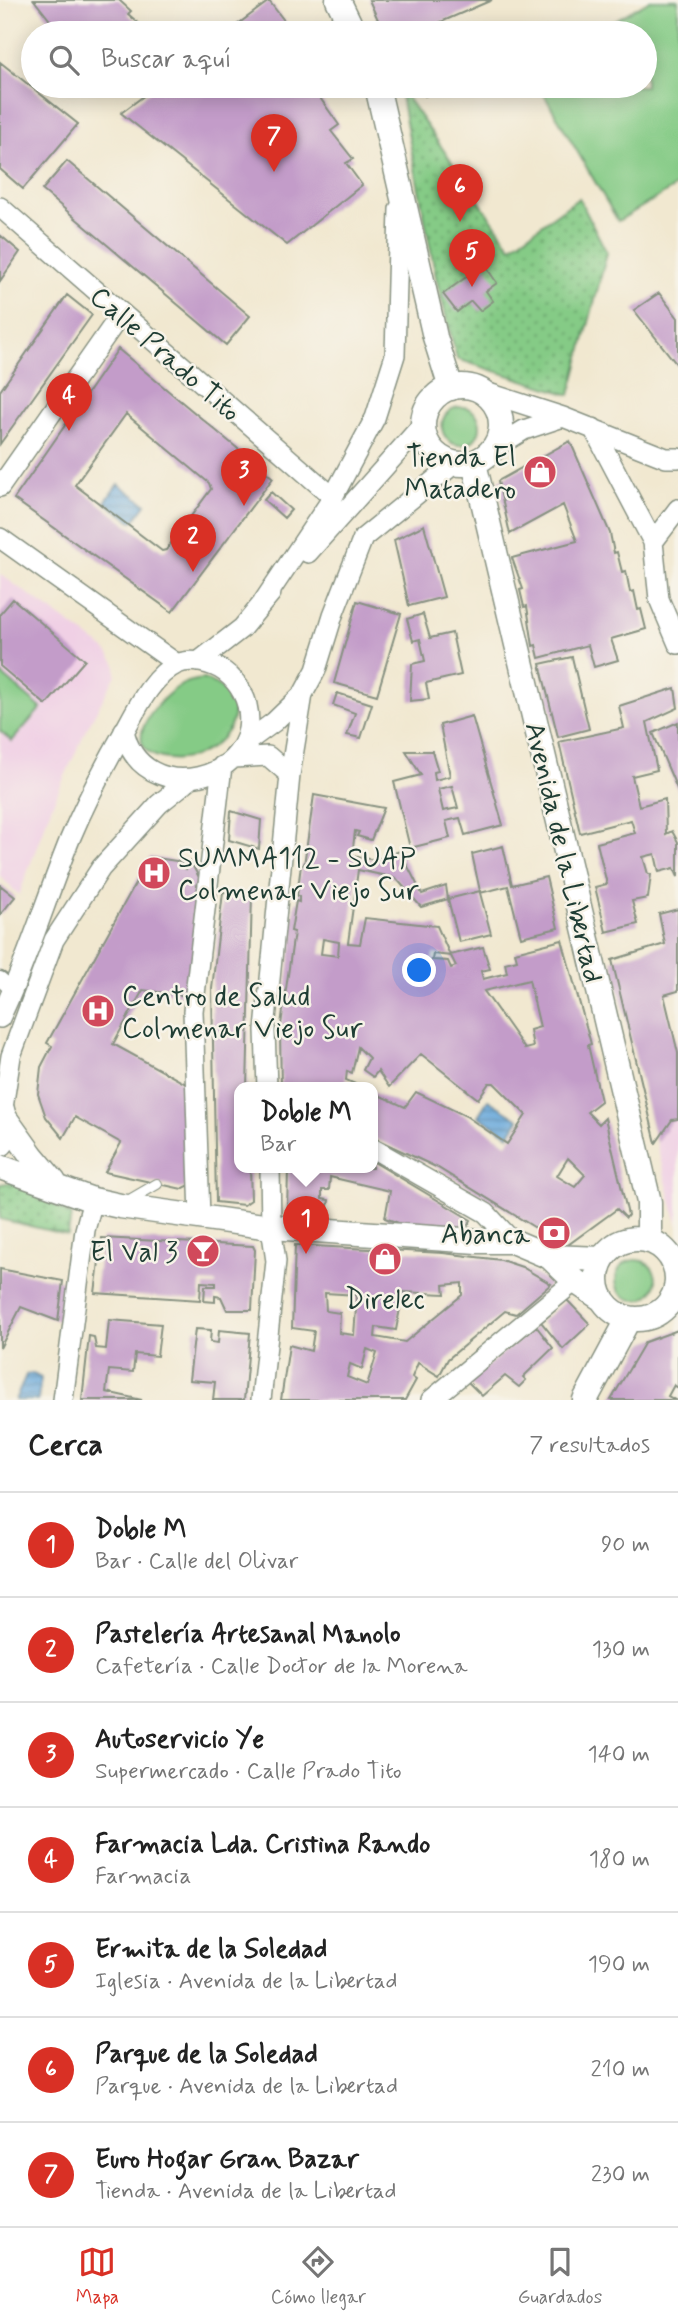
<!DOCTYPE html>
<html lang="es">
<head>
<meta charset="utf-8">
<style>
  :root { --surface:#fff; --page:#f6f6f6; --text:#222; --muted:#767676; --line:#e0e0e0; --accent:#d93025 }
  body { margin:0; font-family:Mynerve,sans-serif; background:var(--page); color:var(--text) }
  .you { position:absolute; left:420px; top:971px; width:24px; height:24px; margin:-18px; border:5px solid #fff; border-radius:50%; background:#1a73e8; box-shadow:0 0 0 10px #1a73e833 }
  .badge { display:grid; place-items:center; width:46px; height:46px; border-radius:50%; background:var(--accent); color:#fff; font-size:23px; font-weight:700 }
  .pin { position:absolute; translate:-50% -58px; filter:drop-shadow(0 2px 4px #0008) }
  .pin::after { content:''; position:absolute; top:37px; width:24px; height:21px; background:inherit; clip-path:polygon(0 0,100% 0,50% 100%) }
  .popup { position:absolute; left:234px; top:1082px; width:144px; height:91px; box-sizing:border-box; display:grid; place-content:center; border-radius:14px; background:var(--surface); filter:drop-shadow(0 2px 5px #0005); font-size:23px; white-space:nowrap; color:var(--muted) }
  .popup b { font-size:26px; color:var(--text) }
  .popup::after { content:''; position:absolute; left:50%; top:100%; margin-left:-14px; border:14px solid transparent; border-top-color:var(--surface) }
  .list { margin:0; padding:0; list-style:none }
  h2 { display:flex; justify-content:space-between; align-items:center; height:91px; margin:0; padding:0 28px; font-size:30px }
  h2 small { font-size:23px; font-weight:400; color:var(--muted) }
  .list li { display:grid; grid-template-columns:46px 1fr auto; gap:21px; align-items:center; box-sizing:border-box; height:105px; padding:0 28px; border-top:2px solid var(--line) }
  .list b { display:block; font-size:26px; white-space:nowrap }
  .list p { margin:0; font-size:23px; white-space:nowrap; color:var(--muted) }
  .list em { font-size:23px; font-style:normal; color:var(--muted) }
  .icon { flex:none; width:38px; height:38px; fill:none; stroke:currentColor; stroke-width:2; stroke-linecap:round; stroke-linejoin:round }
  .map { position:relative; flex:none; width:678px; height:1400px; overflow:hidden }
  .search { position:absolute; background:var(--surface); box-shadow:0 4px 18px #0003; left:21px; right:21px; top:21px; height:77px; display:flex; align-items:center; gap:18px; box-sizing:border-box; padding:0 24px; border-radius:38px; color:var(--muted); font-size:26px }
  .sheet { height:826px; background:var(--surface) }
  nav { display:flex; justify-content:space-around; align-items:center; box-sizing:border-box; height:98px; border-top:2px solid var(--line); background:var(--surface); font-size:19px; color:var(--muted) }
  nav a { display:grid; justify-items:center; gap:4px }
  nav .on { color:var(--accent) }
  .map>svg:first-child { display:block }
</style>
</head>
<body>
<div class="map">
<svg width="678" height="1400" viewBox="0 0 678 1400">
  <defs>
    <pattern id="grass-dots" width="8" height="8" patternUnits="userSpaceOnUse" patternTransform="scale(1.75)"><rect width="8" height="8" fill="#85cb86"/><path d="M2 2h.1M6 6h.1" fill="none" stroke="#6ca66e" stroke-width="1.8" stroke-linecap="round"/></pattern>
    <pattern id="water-rules" width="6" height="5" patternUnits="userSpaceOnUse" patternTransform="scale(1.75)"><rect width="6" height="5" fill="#68a8db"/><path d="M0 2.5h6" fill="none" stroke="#558ab2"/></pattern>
  </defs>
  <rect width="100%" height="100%" fill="#f7f3e8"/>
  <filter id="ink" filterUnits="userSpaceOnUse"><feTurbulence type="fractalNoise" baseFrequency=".0143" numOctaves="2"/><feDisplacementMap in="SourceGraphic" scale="14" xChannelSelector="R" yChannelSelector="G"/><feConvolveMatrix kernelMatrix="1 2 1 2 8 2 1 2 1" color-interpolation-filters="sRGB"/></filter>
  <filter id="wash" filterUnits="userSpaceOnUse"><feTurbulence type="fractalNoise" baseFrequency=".00686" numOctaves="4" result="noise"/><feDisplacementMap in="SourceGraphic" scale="28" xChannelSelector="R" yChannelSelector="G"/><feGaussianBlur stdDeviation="1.57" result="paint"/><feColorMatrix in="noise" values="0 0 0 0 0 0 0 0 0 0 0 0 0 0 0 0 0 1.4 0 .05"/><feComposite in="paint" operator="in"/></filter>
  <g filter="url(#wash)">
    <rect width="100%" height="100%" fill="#f1e8d0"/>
    <path fill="#f0d0e5" d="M0 574 105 649 116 664V675L85 732 52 805 19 895 0 876Z
      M678 1119V1227L656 1143 672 1120Z"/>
    <path fill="url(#grass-dots)" stroke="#52845d" stroke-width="2" d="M399 86 511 247 579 198 607 253 570 395 457 359 436 277Z
      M14 1182 71 1215 68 1235 0 1219V1184Z"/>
    <path fill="#85cb86" stroke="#52845d" stroke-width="2" d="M650 0H678V185L618 221 539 86H645V33H593Z
      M442 426a19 19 0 1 1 38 0a19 19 0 1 1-38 0Z
      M0 673 41 708 12 741 0 731Z
      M203 679C270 701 214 770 162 758 117 747 157 700 178 687 185 682 194 680 203 679Z
      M616 1280a20 20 0 1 1 40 0a20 20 0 1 1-40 0Z"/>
    <path fill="url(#water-rules)" stroke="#447288" stroke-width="2" d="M118 484 146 504 133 522 105 502Z
      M488 1100 519 1119 509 1135 478 1116Z
      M31 1373 41 1378 38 1400H15L26 1375Z"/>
    <g id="blocks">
      <path fill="#c39cc9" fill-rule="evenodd" d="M34 0H119L131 11 128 14 150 33H60Z
        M369 0H492L427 28 430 33H384Z
        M269 1 289 27 284 33H226Z
        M0 62 78 124 23 189 0 169Z
        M157 86H317L322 92 318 95 339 125 331 131 353 159 346 163 362 185 287 245 121 113Z
        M419 86H450L425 96Z
        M67 161 250 316 226 345 42 190Z
        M0 235 20 252 0 281Z
        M484 264 497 283 486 291 493 301 480 311 471 301 457 312 443 294Z
        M659 293 678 318V366L634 310Z
        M67 295 92 315 0 444V391Z
        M118 349 273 478 172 612 14 499ZM126 414 209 483 211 489 166 550 162 551 75 485Z
        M570 441 610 533 614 553 617 552 622 572 626 571 630 592 634 591 638 610 641 609 646 629 611 639 618 660 594 667 588 645 539 658 536 645 533 646 527 606 524 607 520 590 523 589 512 558 577 541 563 505 510 534 498 481Z
        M271 492 291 510 284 518 264 500Z
        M424 525 444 597 409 606 394 540Z
        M13 599 85 660 46 705 0 666V614Z
        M357 601 401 614 377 695 334 683Z
        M423 614 430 638 452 633 461 675 426 683 429 699 410 701 412 664 425 661 420 639 413 641 407 619Z
        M572 657 589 729 558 737 540 664Z
        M675 688 678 708 647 722 657 770 632 776 639 806 665 799 666 834 672 831 678 842V877L674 868 659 872 655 854 643 857 648 874H651L648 898 632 901 638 924 606 932 595 887 607 884 597 843 635 833 631 820 580 833 559 742 624 728 619 706Z
        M337 693 372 704 361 738 347 735 355 713 333 705Z
        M472 716 503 825 465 835 460 818 446 821 450 838 410 848 394 782 421 775 406 751H432L438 771 434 772 435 780 450 776 440 725ZM452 786 458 808 443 811 438 789Z
        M678 722V791L653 733Z
        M314 795 384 808 371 840 357 836 359 832 355 831 352 856 375 860 400 851 422 894 446 886 448 899 480 891 472 854 503 846 512 885 546 877 558 928 521 937 508 886 480 893 491 934 459 942 448 899 421 907 396 878 358 870 348 943 360 944 365 918 437 926 450 955 483 947 490 969 481 971 483 979 507 973 505 963 517 960 515 952 562 940 591 1044 588 1045 601 1101 587 1112 599 1124 605 1118 628 1215 626 1218 617 1209 565 1247 548 1240 550 1237 438 1168 372 1137V1092L405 1107 416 1092 466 1116 507 1144 526 1115 494 1083H489L478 1099 421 1054 389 1087 378 1071 373 1077 363 1070 369 1058 358 1047 352 1073 347 1071 346 1080 364 1088H281L280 1032 294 932 291 931 296 901 299 902V896H297L301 865H304ZM323 939 339 942 338 956 321 954ZM433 954 451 956 456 966 451 968 448 961 432 960ZM529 980 540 1027 530 1030 533 1047 525 1049 484 991ZM568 1158 585 1175 575 1187 557 1176Z
        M231 811 261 820 259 849 229 840Z
        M150 857 183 862 181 866 186 869 190 861 200 879 196 885 203 889 188 996 143 990 113 1044 188 1085 190 1185 182 1189 105 1172 121 1143 75 1117 63 1138 46 1117 38 1094 41 1067 52 1046 47 1043Z
        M0 885 15 897 0 915Z
        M223 892 252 894 247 1088H239V1168H250L251 1200 244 1205 216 1202 212 989Z
        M678 909V991L664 995 678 1053V1119L672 1120 656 1143 612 960 665 944 659 914Z
        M372 1161 471 1220 465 1230 404 1225 385 1218 390 1191 330 1177 329 1190H322V1199L329 1200 328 1206 321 1205V1218L287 1215 288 1168H372Z
        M102 1238 253 1246 255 1250 252 1310H227L221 1297 215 1296V1302L204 1301 205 1286H216V1283L201 1282 200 1300 95 1293Z
        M295 1245 443 1253 501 1260 522 1267 551 1284 516 1314 505 1311 448 1359 439 1376 418 1363 412 1377 416 1380 405 1400H281L289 1345 311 1351 314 1331 292 1328ZM462 1283V1295L405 1342 375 1337 376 1327 396 1330 403 1292 445 1294 444 1285ZM325 1293 357 1295 354 1335 339 1333 340 1313 326 1311ZM367 1349 377 1353 367 1385 347 1377 350 1364 362 1369Z
        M0 1269 63 1281 58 1321 21 1307 0 1348Z
        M567 1300 590 1324 563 1349 541 1322Z
        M109 1320 161 1324 157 1356 135 1354 133 1372 109 1370 106 1392 142 1400H82L89 1336 94 1337 96 1348 106 1349Z
        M536 1326 553 1348 523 1377 526 1380 519 1387 505 1376 482 1396 468 1382Z
        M195 1329 211 1330 210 1342 218 1343 219 1330 250 1333 244 1400H213L215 1382 189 1380Z
        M678 1330V1388L674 1385 668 1396 675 1400H611L645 1342Z"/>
    </g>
  </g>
  <g filter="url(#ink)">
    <use href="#blocks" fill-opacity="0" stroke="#889282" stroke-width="2"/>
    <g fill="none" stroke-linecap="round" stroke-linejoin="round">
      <defs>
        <path id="service" d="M126 1202 157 1184"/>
        <path id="pedestrian" d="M0 979 13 990"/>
        <path id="minor" d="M0 207 333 497
          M479 390 563 417 666 458H678
          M593 428 653 542 659 599 678 644
          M493 449 524 430 563 417
          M0 487 121 314
          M0 538 177 664
          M653 542 678 509
          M308 553 423 424
          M263 602 333 497 375 418 395 355 399 209
          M198 662 242 628 271 593
          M244 744 274 722 303 694
          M234 758 268 756 290 775
          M0 1018C28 960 46 898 70 839 86 801 105 765 125 730 137 708 153 675 177 664 188 659 203 662 214 666 230 672 243 689 247 705 265 782 140 811 124 730
          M267 1088 265 1030 290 775 303 694 316 670 333 615 363 538 454 464
          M2 1114 11 1056 54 940 101 868 159 804 190 779
          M372 1148 486 1213 512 1241
          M200 1217 193 1011 222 766
          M674 1265 678 1263
          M63 1400 85 1230 93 1200
          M261 1400 276 1261 271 1227 270 1168
          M431 1400 575 1281"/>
        <path id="tertiary" d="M338 0 354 33
          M377 86 435 337 451 388
          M423 425a39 39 0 1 1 78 0a39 39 0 1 1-78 0Z
          M474 463 649 1202V1241
          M2 1114 32 1156 54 1182
          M0 1167 93 1200 120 1206 271 1227 477 1241H512L550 1257 602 1259
          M597 1279a40 40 0 1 1 80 0a40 40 0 1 1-80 0Z
          M550 1257 575 1281 602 1299
          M585 1400 629 1318"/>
        <path id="secondary" d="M0 1110 4 1126 0 1142"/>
      </defs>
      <use href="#service" stroke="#889282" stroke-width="12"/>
      <use href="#pedestrian" stroke="#889282" stroke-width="17"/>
      <use href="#minor" stroke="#889282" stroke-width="22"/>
      <use href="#tertiary" stroke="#889282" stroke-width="27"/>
      <use href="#secondary" stroke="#889282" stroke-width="31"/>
      <use href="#service" stroke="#fff" stroke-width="10"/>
      <use href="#pedestrian" stroke="#fff" stroke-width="14"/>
      <use href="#minor" stroke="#fff" stroke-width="19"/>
      <use href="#tertiary" stroke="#fff" stroke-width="24"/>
      <use href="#secondary" stroke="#fff" stroke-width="28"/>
    </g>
  </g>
  <defs>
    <symbol id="shop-disc" viewBox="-11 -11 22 22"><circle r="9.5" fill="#d1495b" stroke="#f7f3e8"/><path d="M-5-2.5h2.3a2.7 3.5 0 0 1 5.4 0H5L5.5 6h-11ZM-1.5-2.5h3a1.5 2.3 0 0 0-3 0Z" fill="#fff"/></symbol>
    <symbol id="hospital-disc" viewBox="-11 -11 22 22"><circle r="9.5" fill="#d1495b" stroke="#f7f3e8"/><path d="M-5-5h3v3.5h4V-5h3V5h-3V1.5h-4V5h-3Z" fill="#fff"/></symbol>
    <symbol id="bank-disc" viewBox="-11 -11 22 22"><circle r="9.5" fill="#d1495b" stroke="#f7f3e8"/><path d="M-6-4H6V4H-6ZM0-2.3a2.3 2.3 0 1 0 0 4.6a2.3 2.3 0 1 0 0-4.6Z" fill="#fff"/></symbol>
    <symbol id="bar-disc" viewBox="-11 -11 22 22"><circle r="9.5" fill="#d1495b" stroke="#f7f3e8"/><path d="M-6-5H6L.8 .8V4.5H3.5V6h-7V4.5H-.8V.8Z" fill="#fff"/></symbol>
  </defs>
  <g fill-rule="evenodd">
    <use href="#shop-disc" x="521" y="453" width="38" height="38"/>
    <use href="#hospital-disc" x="135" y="854" width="38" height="38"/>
    <use href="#hospital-disc" x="79" y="992" width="38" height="38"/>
    <use href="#bank-disc" x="535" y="1214" width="38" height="38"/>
    <use href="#bar-disc" x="184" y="1232" width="38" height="38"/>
    <use href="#shop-disc" x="366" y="1240" width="38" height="38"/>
  </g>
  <g text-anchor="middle" stroke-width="5" stroke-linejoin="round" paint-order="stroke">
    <g font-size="28" fill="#1f3d34" stroke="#f7f3e8">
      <text transform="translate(166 353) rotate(41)" y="10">Calle Prado Tito</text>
      <text transform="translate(565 852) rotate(77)" y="10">Avenida de la Libertad</text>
    </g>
    <g font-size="28" fill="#1f3d34" stroke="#f7f3e8" text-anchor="end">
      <text x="516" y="466">Tienda El<tspan x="516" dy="32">Matadero</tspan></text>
      <text x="178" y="867" text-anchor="start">SUMMA112 - SUAP<tspan x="178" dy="32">Colmenar Viejo Sur</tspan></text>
      <text x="122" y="1005" text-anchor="start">Centro de Salud<tspan x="122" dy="32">Colmenar Viejo Sur</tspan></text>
      <text x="530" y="1243">Abanca</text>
      <text x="178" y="1261">El Val 3</text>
      <text x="385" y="1308" text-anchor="middle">Direlec</text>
    </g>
  </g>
</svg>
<div class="you"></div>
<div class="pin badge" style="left:306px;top:1254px">1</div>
<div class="popup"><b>Doble M</b>Bar</div>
<div class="pin badge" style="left:193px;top:572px">2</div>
<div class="pin badge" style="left:244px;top:506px">3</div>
<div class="pin badge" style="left:69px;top:431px">4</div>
<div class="pin badge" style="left:472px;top:287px">5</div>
<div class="pin badge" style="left:460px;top:222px">6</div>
<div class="pin badge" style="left:274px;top:172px">7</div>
<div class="search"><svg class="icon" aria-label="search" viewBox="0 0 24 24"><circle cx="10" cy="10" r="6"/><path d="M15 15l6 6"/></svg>Buscar aquí</div>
</div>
<section class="sheet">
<h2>Cerca<small>7 resultados</small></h2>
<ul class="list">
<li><span class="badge">1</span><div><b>Doble M</b><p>Bar · Calle del Olivar</p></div><em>90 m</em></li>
<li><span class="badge">2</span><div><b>Pastelería Artesanal Manolo</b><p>Cafetería · Calle Doctor de la Morena</p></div><em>130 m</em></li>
<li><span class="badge">3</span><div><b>Autoservicio Ye</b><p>Supermercado · Calle Prado Tito</p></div><em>140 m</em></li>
<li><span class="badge">4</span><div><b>Farmacia Lda. Cristina Rando</b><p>Farmacia</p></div><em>180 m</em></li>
<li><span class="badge">5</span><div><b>Ermita de la Soledad</b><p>Iglesia · Avenida de la Libertad</p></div><em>190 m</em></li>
<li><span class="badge">6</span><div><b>Parque de la Soledad</b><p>Parque · Avenida de la Libertad</p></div><em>210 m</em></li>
<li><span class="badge">7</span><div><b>Euro Hogar Gran Bazar</b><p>Tienda · Avenida de la Libertad</p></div><em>230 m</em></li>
</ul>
</section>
<nav>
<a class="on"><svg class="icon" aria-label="map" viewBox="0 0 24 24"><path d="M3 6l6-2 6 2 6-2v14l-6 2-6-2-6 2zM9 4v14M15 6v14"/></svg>Mapa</a>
<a><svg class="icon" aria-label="directions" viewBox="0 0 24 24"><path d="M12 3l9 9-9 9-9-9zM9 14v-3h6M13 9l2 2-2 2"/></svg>Cómo llegar</a>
<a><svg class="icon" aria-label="saved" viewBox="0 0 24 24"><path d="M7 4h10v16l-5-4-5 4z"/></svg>Guardados</a>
</nav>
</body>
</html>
